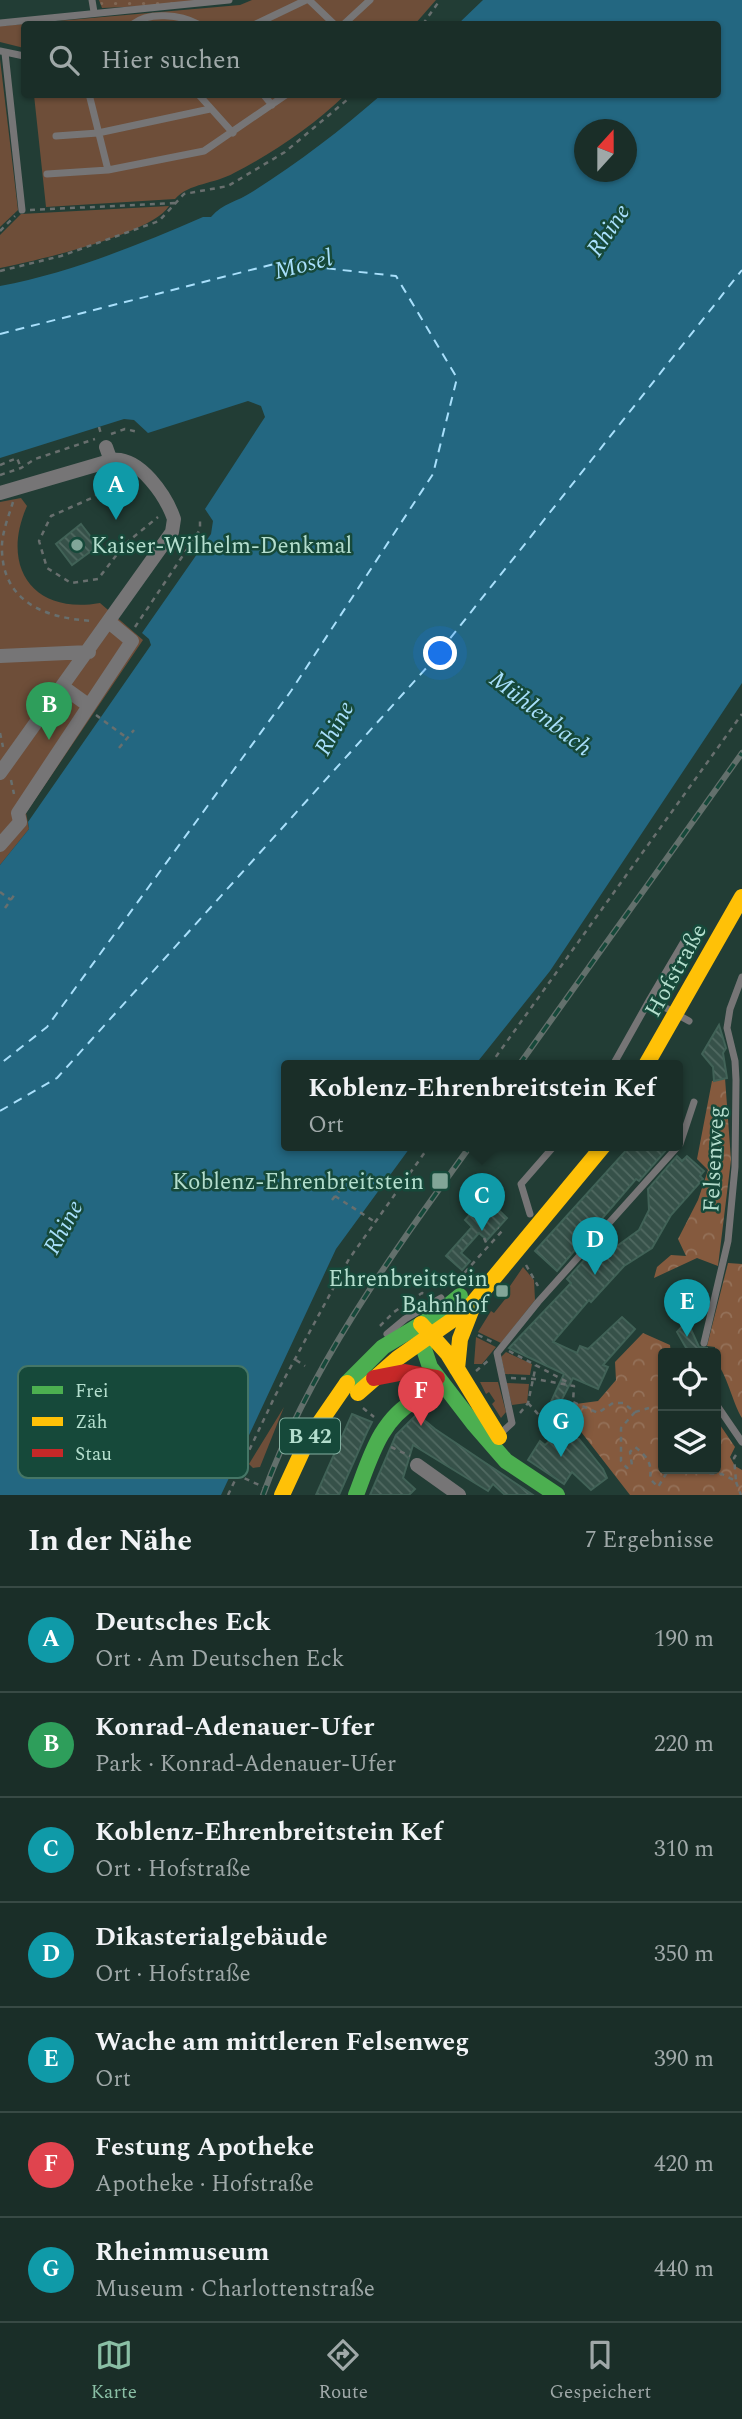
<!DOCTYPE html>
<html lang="de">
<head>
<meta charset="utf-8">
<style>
  :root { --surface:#1a2e28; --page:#273a34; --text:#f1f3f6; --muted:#9fa8a8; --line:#384a45; --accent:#8abfa5 }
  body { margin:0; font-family:Spectral,serif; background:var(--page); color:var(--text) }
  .controls { position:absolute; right:21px; bottom:21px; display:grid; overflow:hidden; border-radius:7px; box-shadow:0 2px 5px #0004 }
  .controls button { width:63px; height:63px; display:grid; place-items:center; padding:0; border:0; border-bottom:2px solid var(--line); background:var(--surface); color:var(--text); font:35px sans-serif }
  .compass { position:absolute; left:574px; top:119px; width:63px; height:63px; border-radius:50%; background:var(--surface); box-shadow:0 2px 5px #0004; rotate:21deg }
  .you { position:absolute; left:441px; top:654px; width:24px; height:24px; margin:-18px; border:5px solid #fff; border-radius:50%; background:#1a73e8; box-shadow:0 0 0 10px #1a73e833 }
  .badge { display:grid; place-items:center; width:46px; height:46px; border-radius:50%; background:var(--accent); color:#fff; font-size:23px; font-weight:700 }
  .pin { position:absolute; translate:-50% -58px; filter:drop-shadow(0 2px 4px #0008) }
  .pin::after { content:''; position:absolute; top:37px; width:24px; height:21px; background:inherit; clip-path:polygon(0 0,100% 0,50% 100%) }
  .popup { position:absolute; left:281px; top:1060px; width:402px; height:91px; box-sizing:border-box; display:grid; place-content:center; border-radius:7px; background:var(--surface); filter:drop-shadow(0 2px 5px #0005); font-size:23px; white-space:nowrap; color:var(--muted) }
  .popup b { font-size:26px; color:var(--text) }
  .popup::after { content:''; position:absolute; left:50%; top:100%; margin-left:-14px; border:14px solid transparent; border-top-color:var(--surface) }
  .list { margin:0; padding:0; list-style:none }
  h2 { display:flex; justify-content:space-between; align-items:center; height:91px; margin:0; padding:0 28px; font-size:30px }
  h2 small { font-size:23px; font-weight:400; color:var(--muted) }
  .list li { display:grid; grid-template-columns:46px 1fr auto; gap:21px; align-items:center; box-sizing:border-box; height:105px; padding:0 28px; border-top:2px solid var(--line) }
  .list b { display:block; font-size:26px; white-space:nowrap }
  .list p { margin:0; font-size:23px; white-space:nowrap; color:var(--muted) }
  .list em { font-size:23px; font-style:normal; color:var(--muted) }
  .icon { flex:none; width:38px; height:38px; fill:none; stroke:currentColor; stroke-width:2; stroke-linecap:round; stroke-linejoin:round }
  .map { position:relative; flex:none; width:742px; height:1495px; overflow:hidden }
  .search { position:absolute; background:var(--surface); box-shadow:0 2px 5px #0004; left:21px; right:21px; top:21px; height:77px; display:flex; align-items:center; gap:18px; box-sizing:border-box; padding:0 24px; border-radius:7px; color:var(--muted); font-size:26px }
  .sheet { height:826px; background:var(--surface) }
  nav { display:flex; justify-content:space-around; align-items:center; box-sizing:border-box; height:98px; border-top:2px solid var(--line); background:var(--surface); font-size:19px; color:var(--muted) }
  nav a { display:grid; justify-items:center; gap:4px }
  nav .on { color:var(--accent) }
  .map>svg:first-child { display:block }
</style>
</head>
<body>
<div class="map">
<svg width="742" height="1495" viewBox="0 0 742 1495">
  <defs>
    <pattern id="forest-crowns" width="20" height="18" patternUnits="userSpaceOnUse" patternTransform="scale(1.75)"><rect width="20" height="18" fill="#855a3e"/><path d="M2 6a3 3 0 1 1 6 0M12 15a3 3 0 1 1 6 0" fill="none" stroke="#947159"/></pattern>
    <pattern id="garden-dots" width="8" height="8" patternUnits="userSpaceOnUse" patternTransform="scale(1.75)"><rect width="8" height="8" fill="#6e4e39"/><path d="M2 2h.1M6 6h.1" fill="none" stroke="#806754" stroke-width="1.8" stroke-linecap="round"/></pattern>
    <pattern id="building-back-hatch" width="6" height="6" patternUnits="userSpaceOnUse" patternTransform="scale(1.75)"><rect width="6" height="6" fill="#365149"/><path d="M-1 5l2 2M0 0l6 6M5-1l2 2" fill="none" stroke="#516a62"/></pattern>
  </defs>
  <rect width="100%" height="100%" fill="#223d35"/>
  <path fill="#6e4e39" d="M252 0H436L415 24H24V48L0 42V26L240 5Z
    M0 59 18 210 0 227Z
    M34 95H345C313 126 273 153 234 173 215 184 189 183 175 199L46 207Z
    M169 206C152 234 35 261 0 268V235L21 214Z
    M21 498 27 506C0 567 33 615 100 603L143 640 26 813 29 829 0 865V502Z
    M523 1267 534 1280 535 1300 501 1343 478 1332 491 1311 494 1313 506 1298 504 1295Z
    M476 1337 496 1347 482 1364H474Z
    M506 1352 532 1364 530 1375 505 1374 501 1357Z
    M480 1382H498L506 1412 501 1418 492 1404 495 1401 489 1392 486 1394Z
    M506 1383 529 1384 527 1403 512 1405Z
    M284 1407 260 1467 253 1468 249 1464Z"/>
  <path fill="url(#forest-crowns)" d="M725 1078 731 1160 718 1266 697 1258 654 1278 657 1267 671 1255 686 1256 678 1239 698 1200 708 1170 697 1159 712 1081Z
    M728 1263 742 1264V1418C733 1404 726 1371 716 1363L715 1347 707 1346Z
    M643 1333 670 1345 671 1353H663V1469H716V1419L735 1447 730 1457 735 1466 742 1470V1495H630L561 1406 598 1401 616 1380 615 1362Z"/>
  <path fill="url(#garden-dots)" d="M99 0H202L170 5 102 8Z"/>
  <path fill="#236781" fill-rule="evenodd" d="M483 0H742V683L550 971 475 1065H286V1145H412L336 1249 221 1495H0V865L29 829 28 822 151 645 149 639 142 633 211 534 213 521 205 509 265 417 261 406 248 401 148 433 134 420 124 419 0 458V286C70 273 138 245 203 217H211C223 203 237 202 252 192 298 163 341 130 381 95L718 94V24H458ZM584 130H626V172H584Z"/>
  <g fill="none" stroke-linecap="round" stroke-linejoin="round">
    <path stroke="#a8dffb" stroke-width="2" stroke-dasharray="9 7" stroke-linecap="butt" d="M0 334 278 263 396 276 457 378 433 474 291 691 47 1027 0 1064
      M0 1111 57 1078 429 665 742 270"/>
  </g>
  <path fill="url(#building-back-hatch)" stroke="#416257" stroke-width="2" d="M81 524 98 546 72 565 56 544Z
    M719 1025 726 1048 723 1053 727 1078 714 1081 713 1067 702 1054Z
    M631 1145H664L668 1148 639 1181 636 1179 557 1271 535 1251Z
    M677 1156 682 1161 687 1156 704 1171 700 1176 703 1179 671 1215 652 1248 624 1266 591 1302 589 1300 553 1342 577 1353 580 1346 588 1349 622 1317 635 1329 603 1365 608 1367 598 1389 573 1378 558 1407 550 1404 564 1374 509 1348 571 1283 567 1279 596 1247 617 1246 639 1230 649 1210 648 1189Z
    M485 1197 507 1218 487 1240 479 1233 461 1253 470 1261 462 1270 446 1256 472 1227 465 1220Z
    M687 1321 699 1347 707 1348V1353H689L677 1332Z
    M352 1414 372 1422 367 1432 339 1495H316Z
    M417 1414 435 1429 533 1495H505L493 1484 488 1491 413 1445 403 1478 415 1489 409 1495H370L396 1435Z
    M560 1432 579 1439 603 1469 607 1478 591 1490 572 1472 564 1484 528 1460 540 1441 545 1445Z"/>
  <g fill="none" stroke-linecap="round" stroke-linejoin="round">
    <path stroke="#686f6e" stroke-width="2.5" stroke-dasharray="5 5" stroke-linecap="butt" d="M423 24 440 0
      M30 210 177 203
      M0 231 15 216
      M0 271 61 256 159 221 184 194 228 186 285 152 354 94
      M99 427 101 434
      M111 434 125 429 138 432
      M0 465 17 458 21 468
      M0 475 21 468 35 459 95 439
      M124 476 92 498 51 516 39 541 47 568 71 583 98 579 125 544 158 517
      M13 502C9 515 3 530 2 544 0 602 45 618 92 621
      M135 627 196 536 200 529V517
      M96 715 127 738
      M0 733 3 747
      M119 748 134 730
      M11 780 14 794
      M0 892 11 900
      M5 908 15 894
      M490 1065 742 714
      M335 1196 375 1222
      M332 1200 340 1190
      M484 1238 488 1247
      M526 1265 538 1286
      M458 1280 502 1231 498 1228
      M380 1326 394 1312 422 1293 428 1294
      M478 1335 494 1343
      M509 1351 571 1384
      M296 1360 305 1366
      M476 1371 489 1360
      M511 1378 535 1379 574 1386 573 1402 598 1413 613 1403H623L635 1412 621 1428V1461L627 1468 632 1465 630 1452 635 1447C648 1457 652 1463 650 1479L658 1487 669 1469
      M528 1403 547 1424
      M363 1408 374 1417
      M635 1412 649 1408
      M520 1413 528 1403 536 1365
      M391 1447 410 1456
      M199 1458 266 1488
      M691 1469 693 1472 722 1474 736 1481 734 1458 738 1452
      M192 1470 207 1441
      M736 1482 741 1495
      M228 1495 275 1396 349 1259 430 1145"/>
    <path stroke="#767576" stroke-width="7" d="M92 0 94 12
      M309 0 334 24
      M0 23 229 0
      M133 24C149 11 181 15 198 24
      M256 24 306 0
      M344 24 370 0
      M0 51 24 56
      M5 53 22 210
      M89 94 108 170
      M198 94 233 133
      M263 94 272 105
      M56 136 98 133 210 109
      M47 174 108 170 204 151 287 94
      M650 999 683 943
      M613 1065 650 999 689 1021
      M530 1214 521 1184 555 1145
      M387 1334 405 1319 441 1298
      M704 1343 728 1241 735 1167 736 1080 735 1061 727 1028 730 1009 742 977
      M716 1404 742 1442
      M501 1433 512 1423 497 1353 538 1302 680 1144 694 1102"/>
    <path stroke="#767576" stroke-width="14" d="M106 447 111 461
      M0 493 113 460C140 457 166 496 174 519L172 532 0 773
      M0 656 89 652
      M63 687 88 705
      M0 845 20 822 18 813 132 641 109 622
      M417 1465 459 1495"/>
    <path stroke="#4caf50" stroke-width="16" d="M421 1325 422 1343 430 1367 473 1423 506 1461 557 1495
      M347 1383 383 1347 438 1314 460 1296
      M356 1495C370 1459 380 1419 416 1400"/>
    <path stroke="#ffc107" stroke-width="16" d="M646 1065 742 897
      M421 1324 448 1354 499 1437
      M457 1369 460 1339 474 1303
      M358 1393 398 1358 468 1309 604 1145"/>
    <path stroke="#c62828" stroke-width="16" d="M374 1378 405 1372 437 1378"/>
    <defs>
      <path id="rail" d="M519 1065 742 753
        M263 1495C309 1368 392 1254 471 1145"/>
    </defs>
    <use href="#rail" stroke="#63706c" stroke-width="6"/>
    <use href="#rail" stroke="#16493a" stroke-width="3.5" stroke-dasharray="10" stroke-linecap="butt"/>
    <path stroke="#ffc107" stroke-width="16" d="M282 1495 307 1441 347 1383"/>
  </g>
  <g fill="#81a698" stroke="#16493a" stroke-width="2.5">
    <circle cx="77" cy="545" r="7"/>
    <rect x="431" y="1172" width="18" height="18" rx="3.5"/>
    <rect x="495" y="1284" width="14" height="14" rx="3.5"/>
  </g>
  <g text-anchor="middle" stroke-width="5" stroke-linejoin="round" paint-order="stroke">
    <rect fill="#16493a" stroke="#85b1a2" stroke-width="2" x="280" y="1418.5" width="60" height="35" rx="5"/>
    <g font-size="21" font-weight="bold" fill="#b4dece">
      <text x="310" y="1443">B 42</text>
    </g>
    <g font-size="23" fill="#b4dece" stroke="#16493a" text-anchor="end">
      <text x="91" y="553" text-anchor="start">Kaiser-Wilhelm-Denkmal</text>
      <text x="424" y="1189">Koblenz-Ehrenbreitstein</text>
      <text x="488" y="1286">Ehrenbreitstein<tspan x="488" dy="26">Bahnhof</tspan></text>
    </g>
    <g font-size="23" fill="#b4dece" stroke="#16493a">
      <text transform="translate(675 970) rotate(-61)" y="8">Hofstraße</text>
      <text transform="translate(713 1159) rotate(-87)" y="8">Felsenweg</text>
    </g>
    <g font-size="24" font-style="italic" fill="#a8dffb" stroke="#16493a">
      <text transform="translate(608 230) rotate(-56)" y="8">Rhine</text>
      <text transform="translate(303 264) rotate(-14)" y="8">Mosel</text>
      <text transform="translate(541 713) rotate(38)" y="8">Mühlenbach</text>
      <text transform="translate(334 728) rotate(-62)" y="8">Rhine</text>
      <text transform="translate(63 1227) rotate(-62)" y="8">Rhine</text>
    </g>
  </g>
  <rect x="18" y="1366" width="230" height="112" rx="10" fill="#16493a" stroke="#457666" stroke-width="2"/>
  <rect x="32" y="1386" width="31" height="8" fill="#4caf50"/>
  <rect x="32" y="1417" width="31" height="9" fill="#ffc107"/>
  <rect x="32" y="1449" width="31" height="8" fill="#c62828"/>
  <g font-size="19" fill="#b4dece">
    <text x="75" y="1397">Frei</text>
    <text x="75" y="1428">Zäh</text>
    <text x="75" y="1460">Stau</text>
  </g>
</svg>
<div class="controls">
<button><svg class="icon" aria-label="locate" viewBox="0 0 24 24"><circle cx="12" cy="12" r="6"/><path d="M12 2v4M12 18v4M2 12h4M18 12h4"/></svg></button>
<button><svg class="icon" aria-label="layers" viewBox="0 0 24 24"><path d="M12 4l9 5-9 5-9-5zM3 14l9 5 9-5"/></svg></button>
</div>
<svg class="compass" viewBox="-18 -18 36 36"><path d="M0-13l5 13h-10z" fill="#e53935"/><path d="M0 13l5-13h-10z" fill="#9fa8a8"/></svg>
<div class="you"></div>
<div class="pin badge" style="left:116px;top:520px;background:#0f9aa8">A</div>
<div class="pin badge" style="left:49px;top:740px;background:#2e9e5b">B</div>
<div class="pin badge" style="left:482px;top:1231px;background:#0f9aa8">C</div>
<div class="popup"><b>Koblenz-Ehrenbreitstein Kef</b>Ort</div>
<div class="pin badge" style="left:595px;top:1275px;background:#0f9aa8">D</div>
<div class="pin badge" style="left:687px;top:1337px;background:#0f9aa8">E</div>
<div class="pin badge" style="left:421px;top:1426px;background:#e0444e">F</div>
<div class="pin badge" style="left:561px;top:1457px;background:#0f9aa8">G</div>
<div class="search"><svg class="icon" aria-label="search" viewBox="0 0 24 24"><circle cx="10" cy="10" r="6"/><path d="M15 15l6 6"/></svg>Hier suchen</div>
</div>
<section class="sheet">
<h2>In der Nähe<small>7 Ergebnisse</small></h2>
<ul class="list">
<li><span class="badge" style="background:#0f9aa8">A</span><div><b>Deutsches Eck</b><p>Ort · Am Deutschen Eck</p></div><em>190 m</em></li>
<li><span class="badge" style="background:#2e9e5b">B</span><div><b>Konrad-Adenauer-Ufer</b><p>Park · Konrad-Adenauer-Ufer</p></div><em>220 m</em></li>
<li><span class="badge" style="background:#0f9aa8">C</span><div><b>Koblenz-Ehrenbreitstein Kef</b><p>Ort · Hofstraße</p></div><em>310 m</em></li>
<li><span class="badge" style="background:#0f9aa8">D</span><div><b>Dikasterialgebäude</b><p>Ort · Hofstraße</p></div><em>350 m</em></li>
<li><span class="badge" style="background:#0f9aa8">E</span><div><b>Wache am mittleren Felsenweg</b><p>Ort</p></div><em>390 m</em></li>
<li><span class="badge" style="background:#e0444e">F</span><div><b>Festung Apotheke</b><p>Apotheke · Hofstraße</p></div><em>420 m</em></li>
<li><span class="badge" style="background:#0f9aa8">G</span><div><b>Rheinmuseum</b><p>Museum · Charlottenstraße</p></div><em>440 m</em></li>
</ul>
</section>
<nav>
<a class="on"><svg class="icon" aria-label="map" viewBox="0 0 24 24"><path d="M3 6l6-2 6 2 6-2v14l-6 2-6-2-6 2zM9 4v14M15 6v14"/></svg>Karte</a>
<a><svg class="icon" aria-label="directions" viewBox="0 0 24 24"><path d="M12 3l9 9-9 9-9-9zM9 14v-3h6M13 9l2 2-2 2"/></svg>Route</a>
<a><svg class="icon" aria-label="saved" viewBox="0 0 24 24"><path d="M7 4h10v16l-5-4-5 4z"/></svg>Gespeichert</a>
</nav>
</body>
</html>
